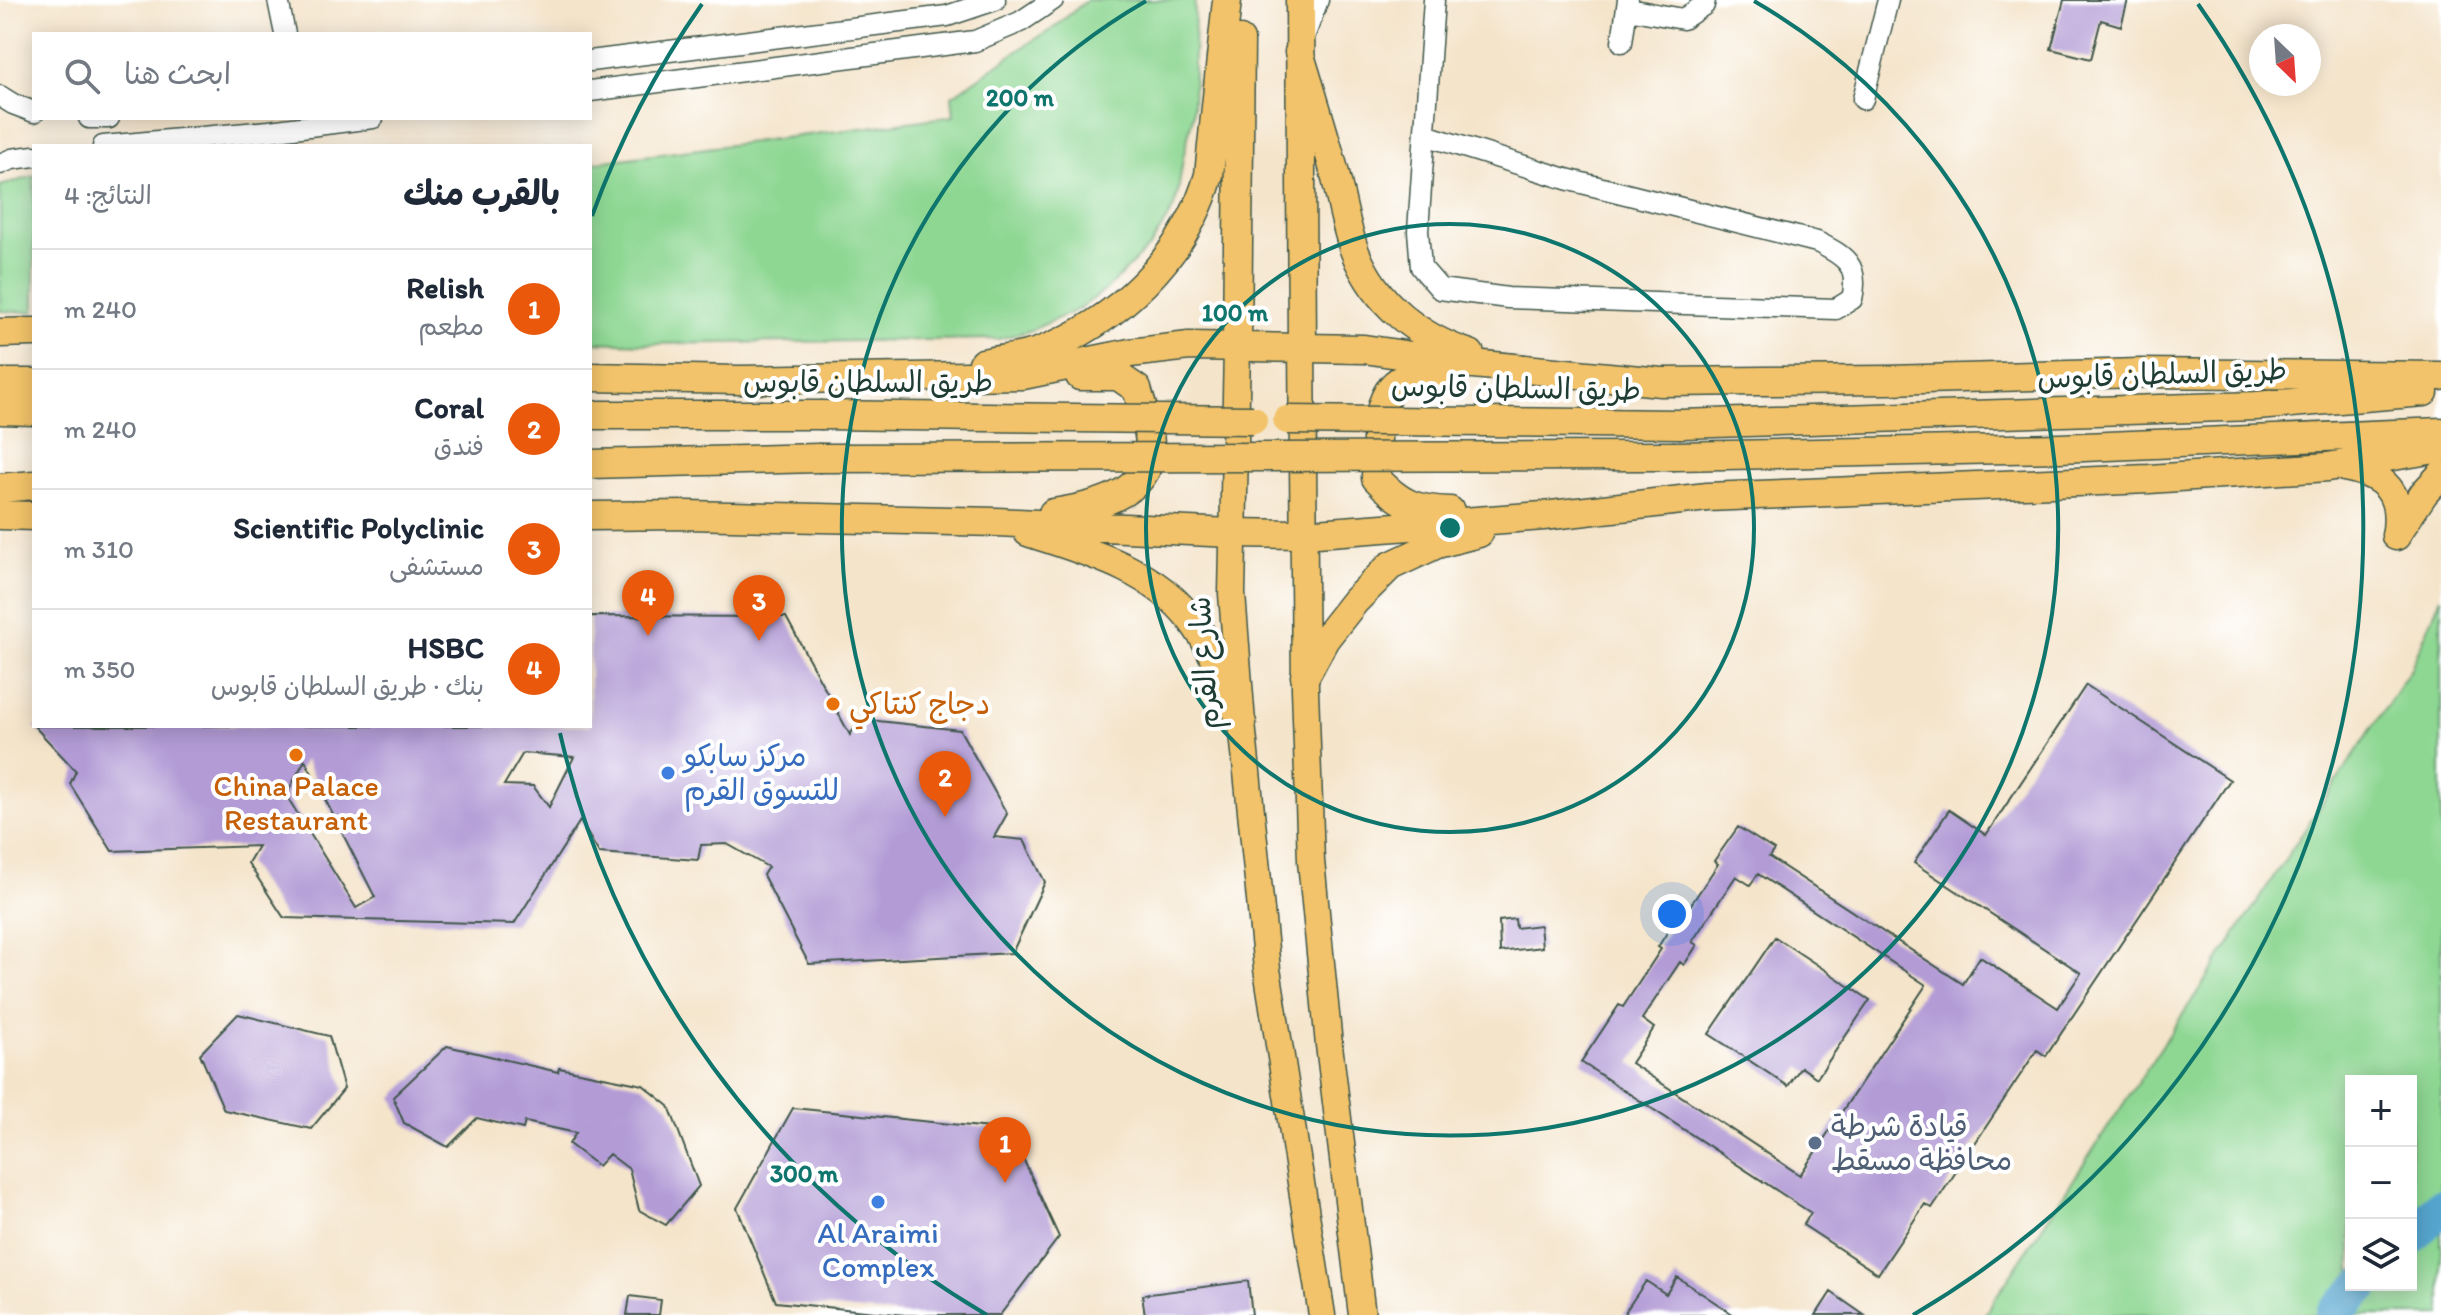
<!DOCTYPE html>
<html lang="ar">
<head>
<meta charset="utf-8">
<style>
  :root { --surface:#fff; --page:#f6f6f7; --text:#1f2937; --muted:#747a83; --line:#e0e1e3; --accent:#ea580c }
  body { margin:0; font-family:Itim,"Playpen Sans Arabic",sans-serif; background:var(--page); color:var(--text); direction:rtl }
  .controls { position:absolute; right:24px; bottom:24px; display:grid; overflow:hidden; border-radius:0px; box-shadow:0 4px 20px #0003 }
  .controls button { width:72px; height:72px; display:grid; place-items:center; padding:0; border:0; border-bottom:2px solid var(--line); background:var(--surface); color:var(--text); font:40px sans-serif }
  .compass { position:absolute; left:2249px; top:24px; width:72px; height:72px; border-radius:50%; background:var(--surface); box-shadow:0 4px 20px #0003; rotate:155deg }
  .you { position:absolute; left:1672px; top:914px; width:28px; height:28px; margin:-20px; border:6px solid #fff; border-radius:50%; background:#1a73e8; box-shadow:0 0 0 12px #1a73e833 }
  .badge { display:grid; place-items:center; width:52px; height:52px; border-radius:50%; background:var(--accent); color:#fff; font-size:26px; font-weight:700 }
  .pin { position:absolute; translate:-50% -66px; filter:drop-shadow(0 2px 4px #0008) }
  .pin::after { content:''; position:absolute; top:42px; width:28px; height:24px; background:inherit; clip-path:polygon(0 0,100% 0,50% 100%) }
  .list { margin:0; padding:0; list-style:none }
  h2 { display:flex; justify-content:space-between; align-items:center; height:104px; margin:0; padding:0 32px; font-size:34px }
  h2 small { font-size:26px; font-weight:400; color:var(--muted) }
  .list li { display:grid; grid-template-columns:52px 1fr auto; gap:24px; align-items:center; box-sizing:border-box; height:120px; padding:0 32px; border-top:2px solid var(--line) }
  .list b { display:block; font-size:30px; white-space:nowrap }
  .list p { margin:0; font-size:26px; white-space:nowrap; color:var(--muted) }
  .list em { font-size:26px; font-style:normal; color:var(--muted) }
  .icon { flex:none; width:44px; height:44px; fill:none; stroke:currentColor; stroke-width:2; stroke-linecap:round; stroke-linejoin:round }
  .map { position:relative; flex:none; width:2441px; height:1315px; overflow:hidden; direction:ltr }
  .search { position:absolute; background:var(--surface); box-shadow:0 4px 20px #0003; left:32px; top:32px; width:560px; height:88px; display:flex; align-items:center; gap:20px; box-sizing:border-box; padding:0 28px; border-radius:0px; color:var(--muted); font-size:30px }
  .panel { position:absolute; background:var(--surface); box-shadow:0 4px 20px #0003; left:32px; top:144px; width:560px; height:584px; border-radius:0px; direction:rtl }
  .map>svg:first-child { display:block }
</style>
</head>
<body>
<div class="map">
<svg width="2441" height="1315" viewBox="0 0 2441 1315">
  <rect width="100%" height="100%" fill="#fff"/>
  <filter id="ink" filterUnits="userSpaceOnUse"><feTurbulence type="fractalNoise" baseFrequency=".0125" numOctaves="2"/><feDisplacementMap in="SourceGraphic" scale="16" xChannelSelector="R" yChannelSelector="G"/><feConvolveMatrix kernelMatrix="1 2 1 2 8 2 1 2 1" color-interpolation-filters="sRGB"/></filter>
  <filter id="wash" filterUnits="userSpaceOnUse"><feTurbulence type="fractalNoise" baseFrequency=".006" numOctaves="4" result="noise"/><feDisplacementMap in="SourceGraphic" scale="32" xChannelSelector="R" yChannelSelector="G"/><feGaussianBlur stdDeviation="1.8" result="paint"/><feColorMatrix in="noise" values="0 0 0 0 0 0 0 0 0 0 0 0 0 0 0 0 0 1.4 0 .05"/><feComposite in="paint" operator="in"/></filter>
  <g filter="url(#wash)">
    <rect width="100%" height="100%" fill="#f4e4ca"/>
    <path fill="#8ed793" stroke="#568a64" stroke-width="2" fill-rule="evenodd" d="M1087 0H1195L1193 116 1183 158 1178 193 1173 209 1151 245 1108 288 1079 309 1032 330 999 339 647 344 590 342V163L954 116 952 96 1032 41 1051 30Z
      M34 176V312L0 311V186Z
      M2441 597V1315H1984L2411 669ZM2351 1081H2411V1285H2351Z"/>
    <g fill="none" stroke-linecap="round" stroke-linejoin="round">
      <path stroke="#55a5cf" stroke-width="36" d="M2411 1237 2441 1207
        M2333 1315 2363 1285"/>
    </g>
    <g id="blocks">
      <path fill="#b39cd6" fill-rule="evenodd" d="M2064 0H2128L2121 26 2101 20 2091 59 2051 49Z
        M590 616 786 617 850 735 860 719 960 730 1007 814 994 837 1024 840 1045 882 1012 953 809 964 763 875 768 867 727 844 701 845 698 860 599 853 580 821 514 924 284 918 248 863 258 846 112 851 70 784 76 771 34 726H590ZM523 753 574 757 549 807 533 786 504 785ZM305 760 375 897 356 908 286 795Z
        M2086 685 2230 780 2046 1056 2037 1050 1932 1208 1925 1204 1878 1274 1803 1225 1811 1213 1581 1062 1619 1005 1623 1007 1661 949 1658 947 1670 928 1674 930 1718 864 1714 861 1738 827 1774 850 1769 857 1963 984 1980 957 2058 1008 2081 973 1914 863 1949 810 1986 835ZM1758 874 1926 985 1800 1175 1631 1063 1654 1028 1642 1019 1680 962 1684 965 1697 945 1692 942 1736 876 1750 885Z
        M1515 919 1516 928 1540 925 1542 947 1500 952 1499 921Z
        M1775 937 1870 1000 1817 1078 1801 1067 1788 1086 1709 1034Z
        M238 1014 329 1036 344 1089 311 1129 224 1110 200 1054Z
        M447 1046 558 1072 559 1068 643 1085 669 1106 699 1186 666 1225 639 1210 629 1169 609 1154 598 1166 569 1144 576 1133 525 1122 523 1129 477 1118 448 1147 404 1123 393 1097Z
        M793 1108 1010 1130 1059 1237 1000 1315H905L776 1302 737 1208Z
        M1677 1277 1734 1315H1623L1646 1281 1666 1294Z
        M1248 1281 1252 1315H1145L1142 1295Z
        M1831 1292 1864 1315H1816Z
        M630 1296 661 1300 659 1315H627Z"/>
    </g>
  </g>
  <g filter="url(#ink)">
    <use href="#blocks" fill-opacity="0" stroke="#3f564a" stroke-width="2"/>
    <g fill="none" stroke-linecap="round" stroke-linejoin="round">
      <defs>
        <path id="minor" d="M278 0 285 34
          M1628 9 1683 19 1704 5 1705 0
          M1304 37 1318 0
          M1622 42 1628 0
          M590 61 947 16 995 0
          M590 91 975 41 1020 22 1053 0
          M0 96 13 104 34 112
          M1863 99 1888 0
          M89 118H109
          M1425 135 1566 179 1817 242C1845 256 1860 265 1852 299L1836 309 1508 298 1440 289 1421 267 1418 231 1434 0
          M103 146 269 131 373 118
          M0 164 12 159 34 156"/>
        <path id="major" d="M1237 347 1232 594 1242 723 1267 969 1322 1315
          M1302 347 1305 689 1311 861 1329 1045 1362 1315"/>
        <path id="highway" d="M1300 0 1302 347
          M1299 52C1311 91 1323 130 1334 170 1341 197 1345 226 1355 252 1375 303 1419 338 1470 354
          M0 333 34 332
          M1237 347 1240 40
          M983 363C1001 359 1021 358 1038 352 1116 323 1186 257 1209 175L1227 0
          M590 377 739 380 1023 375 1130 353 1189 346 1364 349 1452 362 1661 382 1888 380 2140 373 2441 376
          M0 383H34
          M0 410 34 411
          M590 415H820
          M1681 424 2256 406 2424 392
          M1675 456 2060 448 2441 432
          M590 464 818 458
          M2344 467C2384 474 2404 493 2396 536
          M0 488 34 485
          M1450 511C1415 510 1400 504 1376 478 1377 448 1372 387 1408 377 1421 373 1438 376 1452 375
          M1053 513C1088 508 1150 496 1150 450 1151 430 1142 408 1137 389L1118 376H1080
          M0 515 34 516
          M590 516 688 515 997 522 1232 533 1303 534 1543 516 1707 497 2149 479 2328 467 2441 448
          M1028 532C1085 551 1151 568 1190 618 1214 648 1227 688 1242 723
          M2396 535 2424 493 2441 475
          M1305 676 1325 639 1355 601 1390 566 1437 544 1479 533"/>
      </defs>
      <use href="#minor" stroke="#3f564a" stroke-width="23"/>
      <use href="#major" stroke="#3f564a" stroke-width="29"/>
      <use href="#highway" stroke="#3f564a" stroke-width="31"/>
      <use href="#minor" stroke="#fff" stroke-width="20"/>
      <use href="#major" stroke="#f2c36a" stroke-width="26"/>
      <use href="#highway" stroke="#f2c36a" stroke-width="28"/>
      <defs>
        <path id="highway-bridge" d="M820 415 1253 420
          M1287 420 1681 424
          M818 458 1675 456"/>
      </defs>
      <use href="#highway-bridge" stroke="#3f564a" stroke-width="31" stroke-linecap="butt"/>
      <use href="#highway-bridge" stroke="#f2c36a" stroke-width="28"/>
    </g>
  </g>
  <g fill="none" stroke="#0f766e" stroke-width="4">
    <circle cx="1450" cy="528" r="304"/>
    <path d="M1754 1A608 608 0 1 1 1146 1"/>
    <path d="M987 1315A913 913 0 0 1 560 733M592 216A913 913 0 0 1 702 4M2198 4A913 913 0 0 1 1913 1315"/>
  </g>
  <g fill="#e8710a" stroke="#fff" stroke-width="3">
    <circle cx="833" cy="704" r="8"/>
    <circle cx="296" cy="755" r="8"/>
  </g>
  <g fill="#3f7fe0" stroke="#fff" stroke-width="3">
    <circle cx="668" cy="773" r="8"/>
    <circle cx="878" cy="1202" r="8"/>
  </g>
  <circle fill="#5c6f8a" stroke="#fff" stroke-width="3" cx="1815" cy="1143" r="8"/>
  <g text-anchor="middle" stroke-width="8" stroke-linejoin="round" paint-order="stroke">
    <g font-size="30" fill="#1f3d34" stroke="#fff">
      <text transform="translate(2162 374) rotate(-2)" y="10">طريق السلطان قابوس</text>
      <text x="868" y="392">طريق السلطان قابوس</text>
      <text transform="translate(1516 388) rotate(1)" y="10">طريق السلطان قابوس</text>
      <text transform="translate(1204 663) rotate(-94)" y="10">شارع القرم</text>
    </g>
    <g font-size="30" fill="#c56008" stroke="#fff" text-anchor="start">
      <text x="849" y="714">دجاج كنتاكي</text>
      <text x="296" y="796" text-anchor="middle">China Palace<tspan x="296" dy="34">Restaurant</tspan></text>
    </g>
    <g font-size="30" fill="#366cbe" stroke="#fff" text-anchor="start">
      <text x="684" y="766">مركز سابكو<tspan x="684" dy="34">للتسوق القرم</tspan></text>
      <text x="878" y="1243" text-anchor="middle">Al Araimi<tspan x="878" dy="34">Complex</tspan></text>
    </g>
    <g font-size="30" fill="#4e5e75" stroke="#fff" text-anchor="start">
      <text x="1831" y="1136">قيادة شرطة<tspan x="1831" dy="34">محافظة مسقط</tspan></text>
    </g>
  </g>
  <circle cx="1450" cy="528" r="12" fill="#0f766e" stroke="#fff" stroke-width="4"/>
  <g font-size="24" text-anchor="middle" font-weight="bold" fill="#0f766e" stroke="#fff" stroke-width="8" stroke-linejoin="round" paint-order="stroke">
    <text x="1020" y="106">200 m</text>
    <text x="1235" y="321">100 m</text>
    <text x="804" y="1182">300 m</text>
  </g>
</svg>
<div class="controls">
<button>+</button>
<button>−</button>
<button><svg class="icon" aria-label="layers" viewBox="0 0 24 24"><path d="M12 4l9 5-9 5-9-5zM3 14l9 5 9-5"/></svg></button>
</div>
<svg class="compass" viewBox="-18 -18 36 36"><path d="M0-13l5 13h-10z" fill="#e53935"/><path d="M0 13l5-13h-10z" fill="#747a83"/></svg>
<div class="you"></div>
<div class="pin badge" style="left:1005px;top:1183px">1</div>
<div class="pin badge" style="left:945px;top:817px">2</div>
<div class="pin badge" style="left:759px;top:641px">3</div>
<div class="pin badge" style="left:648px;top:636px">4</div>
<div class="search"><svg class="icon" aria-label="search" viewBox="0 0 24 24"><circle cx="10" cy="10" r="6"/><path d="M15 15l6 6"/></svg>ابحث هنا</div>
<section class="panel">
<h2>بالقرب منك<small>النتائج: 4</small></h2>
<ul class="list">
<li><span class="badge">1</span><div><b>Relish</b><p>مطعم</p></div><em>240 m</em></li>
<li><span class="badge">2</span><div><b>Coral</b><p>فندق</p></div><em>240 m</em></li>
<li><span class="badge">3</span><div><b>Scientific Polyclinic</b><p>مستشفى</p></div><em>310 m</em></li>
<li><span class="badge">4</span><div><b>HSBC</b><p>بنك · طريق السلطان قابوس</p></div><em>350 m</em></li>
</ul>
</section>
</div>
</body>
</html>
